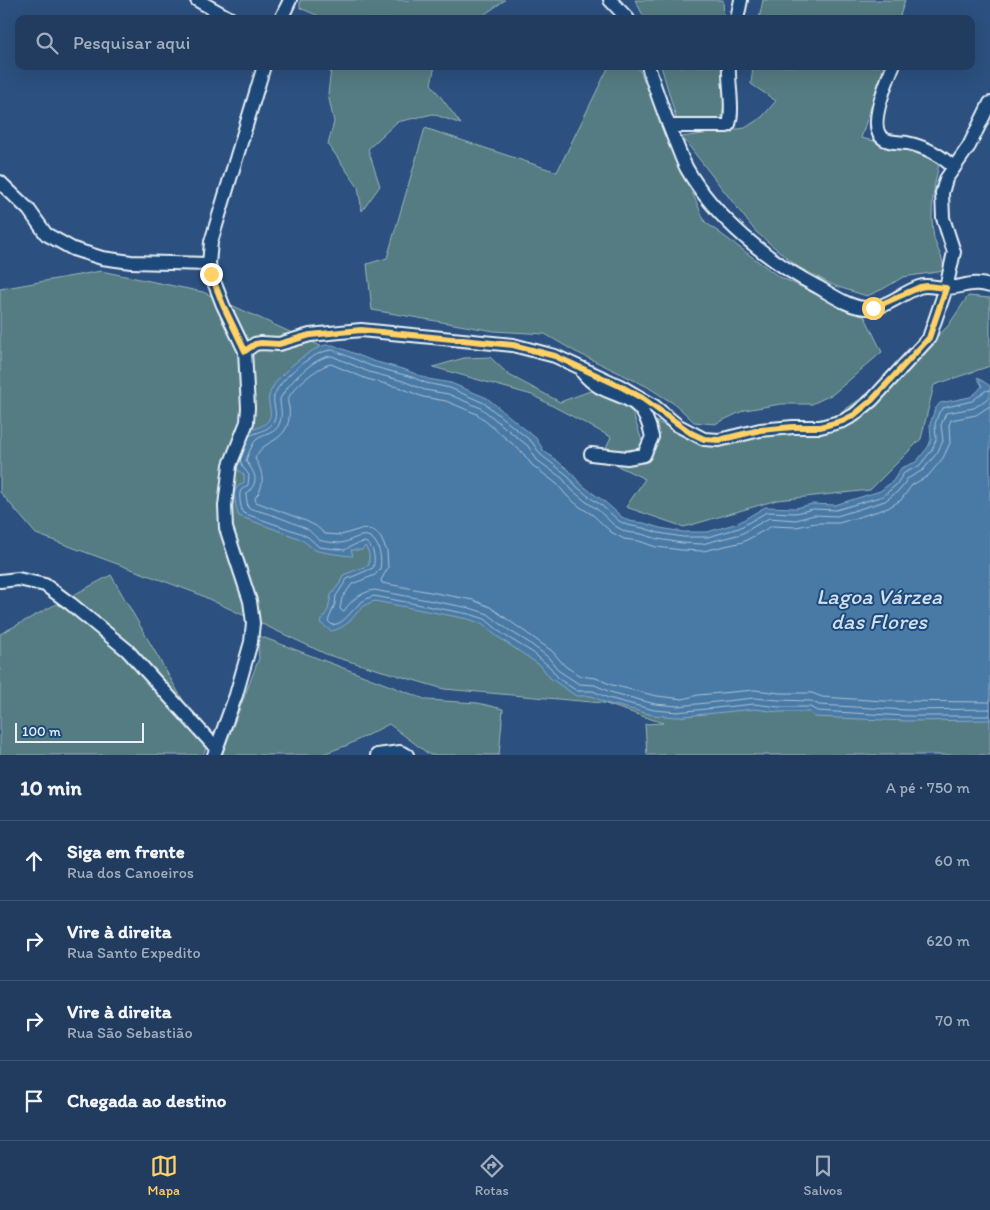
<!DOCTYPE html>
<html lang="pt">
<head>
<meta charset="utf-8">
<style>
  :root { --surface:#213c5f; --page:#2d4768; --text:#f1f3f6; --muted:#a2adbd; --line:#3e5674; --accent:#ffd166 }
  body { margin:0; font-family:Itim,sans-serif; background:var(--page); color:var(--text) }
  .scale { position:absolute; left:15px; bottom:12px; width:129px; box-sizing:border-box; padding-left:5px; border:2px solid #e8f1f8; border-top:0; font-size:14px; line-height:18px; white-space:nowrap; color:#e8f1f8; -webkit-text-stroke:4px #1f4a7a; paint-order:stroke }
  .stop { position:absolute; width:15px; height:15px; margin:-11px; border:4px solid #ffd166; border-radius:50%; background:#fff }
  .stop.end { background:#ffd166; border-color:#fff; box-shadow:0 1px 5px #0008 }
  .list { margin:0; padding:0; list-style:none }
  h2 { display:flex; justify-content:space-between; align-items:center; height:65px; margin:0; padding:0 20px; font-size:21px }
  h2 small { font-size:16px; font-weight:400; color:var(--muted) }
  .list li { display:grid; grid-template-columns:32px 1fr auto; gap:15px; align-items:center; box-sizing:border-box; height:80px; padding:0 20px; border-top:1px solid var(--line) }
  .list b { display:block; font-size:19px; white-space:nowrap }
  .list p { margin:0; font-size:16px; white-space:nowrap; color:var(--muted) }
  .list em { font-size:16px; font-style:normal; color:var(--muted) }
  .icon { flex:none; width:28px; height:28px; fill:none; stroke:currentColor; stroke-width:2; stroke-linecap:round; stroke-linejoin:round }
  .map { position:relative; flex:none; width:990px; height:755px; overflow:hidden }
  .search { position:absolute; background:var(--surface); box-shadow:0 5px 20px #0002; left:15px; right:15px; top:15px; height:55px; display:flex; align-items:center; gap:12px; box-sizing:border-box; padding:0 18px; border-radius:10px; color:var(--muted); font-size:19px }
  .sheet { height:385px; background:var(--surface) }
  nav { display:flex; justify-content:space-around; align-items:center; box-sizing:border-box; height:70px; border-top:1px solid var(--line); background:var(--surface); font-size:14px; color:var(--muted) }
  nav a { display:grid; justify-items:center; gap:2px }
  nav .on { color:var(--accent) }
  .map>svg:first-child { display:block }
</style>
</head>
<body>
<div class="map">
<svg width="990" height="755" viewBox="0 0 990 755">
  <rect width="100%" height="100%" fill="#2c507f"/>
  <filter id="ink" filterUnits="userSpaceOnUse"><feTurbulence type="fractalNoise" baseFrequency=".02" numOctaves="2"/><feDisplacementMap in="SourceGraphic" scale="10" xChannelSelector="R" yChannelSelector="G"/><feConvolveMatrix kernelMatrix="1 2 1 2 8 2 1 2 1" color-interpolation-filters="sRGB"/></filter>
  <g filter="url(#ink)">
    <path fill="#557b82" stroke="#9eb6bd" d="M300 0H505L478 19H326L300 8Z
      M635 0H723L724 19H645Z
      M763 0H905L899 19H759Z
      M344 66H435L431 84 461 124 433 114 397 122 368 149 380 186 362 211 358 187 328 144 334 122 328 94 331 69Z
      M609 66H637L640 71 705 222 778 276 865 317 882 352 833 394 812 404H781L745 410 715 424 694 422 676 405 646 386 574 351 545 334 494 331 372 310 367 264 387 258 425 128 557 172Z
      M661 66H724V104L721 122 677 121Z
      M753 66H884L861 138 941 157C934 182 929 212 934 238 937 250 944 258 944 271L903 277 883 289 867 296 835 286 798 267 756 232 682 137 745 128 762 117 776 101 751 84Z
      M101 271 203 292 364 366 679 558 990 490V755H647L645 724 663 723 603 703 444 689 328 655 196 593 36 534 0 492V289Z
      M968 296 990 298V366L934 385 921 439 870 490 777 500 684 527 626 507 645 479 601 458 611 437 532 395 433 367 464 358 490 357 509 375 560 402 593 390 626 394 646 452 655 421 708 446 824 425 904 367 948 326Z
      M111 575 208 744 203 755H0V634Z
      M257 635 427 700 478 703 503 709 499 755H430L389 724 348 745 320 755H222L259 658Z"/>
    <path fill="#4a7aa6" stroke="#89aac7" d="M325 345H333L373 361 406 370 428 379 451 383 487 398 536 438 544 451 569 470 579 482 591 492 604 501 622 517 629 521 644 523 660 528 683 532H707L738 523 765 507 796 508 812 504 835 505 880 491 893 481 901 468 916 462 928 447 931 440 930 424 935 409 940 403 970 397 977 392 982 386 977 377 990 386V720L906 721 814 717 810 712H778L754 709 676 717 653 715 606 703 592 696H576L550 678 541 666 495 635 483 624 468 619 375 601C353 607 355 626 331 631L320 623 328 610 331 595 340 583 343 575 369 565V553L365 546 362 550H351L353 556C347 556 319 552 315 550 309 546 305 541 298 538L239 516C235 508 236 502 234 494L237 487 244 482V475L238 470 235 462 249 431C256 428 266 426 269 419 273 412 267 404 269 396 273 377 308 350 325 345Z"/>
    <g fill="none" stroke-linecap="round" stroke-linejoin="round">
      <path stroke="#a9c1d7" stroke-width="1" d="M990 397 974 408 946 413 941 425 943 441 937 453 923 470 907 479 901 489 885 501 837 516 814 515 796 520 769 518 741 534 702 544 682 543 658 539 641 534 626 532 615 526 597 509 585 501 572 490 562 478 537 460 528 446 481 408 448 394 425 390 403 381 369 372 332 356C315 356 288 383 280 399 280 407 283 413 280 422 276 435 264 433 256 440 253 443 247 456 246 461 257 476 259 481 246 495L248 508C268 513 288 520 307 529 312 532 316 539 322 541 325 542 339 543 341 543 350 542 361 532 370 537 380 543 382 559 380 569L375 575 352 584 342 598 340 609 342 611H344C352 599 361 593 374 590L470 608 488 614 507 629 528 642 548 657 559 671 579 684 595 685 610 692 655 704 678 706 754 698 779 700 811 701 819 705 907 710 990 709
        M990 406 976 415 951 420 949 425 950 443 943 458 928 476 912 485 901 500 888 508 839 523H816L796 527 772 526 743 542 703 551 682 550 656 547 639 541 624 539 611 532 593 515 580 507 567 496 557 484 532 465 522 452 477 414 446 401 423 397 401 388 367 379 331 364C320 365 290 389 288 400 287 402 289 406 289 408 290 415 289 424 285 430 275 445 262 441 255 459 263 471 266 485 255 498L256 502 306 521 316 526 325 534 341 535 364 528 375 531 381 538 387 551 388 568 381 580 382 583 473 600 490 607 552 651 565 666 580 676 596 678 612 685 657 696 683 699 698 695 755 690 780 693H812L822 697 884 701 990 702
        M249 436C257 432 267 431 273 423 279 414 272 405 274 396 280 378 314 350 333 350L371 366 412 377 426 383 450 388 484 403 532 442 541 455 566 474 576 486 588 496 601 505 619 521 627 525 643 528 659 533 683 537H708L739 528 767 512 796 513 813 509 836 510 883 496 896 485 904 473 919 466 932 450 936 440 935 424 939 412 943 408 972 401 985 391 990 390
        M240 459 242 466 249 475 248 485C246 487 243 488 241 490 238 494 241 509 243 513L300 533 308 537 319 547 345 550C350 546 358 543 365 542 374 546 376 559 373 568L347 579 336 596 335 604 328 621 332 625C350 623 352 602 374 596L469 614 485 619 504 635 532 652 550 667 559 679 577 691H593L608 698 654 710 677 712 754 704 779 707H810L817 711 906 716H990"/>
      <defs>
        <path id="minor" d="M197 0 231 19
          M610 0 628 19
          M281 19 290 0
          M737 19 741 0
          M648 66C656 92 665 116 675 141 679 150 682 160 687 169 715 218 769 262 818 287 832 295 850 308 867 308 885 309 902 293 919 287 928 284 936 288 945 288 962 288 972 280 990 286
          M893 66C887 81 866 129 884 139 890 143 900 142 907 143 926 147 940 154 954 168
          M669 126H727L729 124C734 110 728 83 729 66
          M0 182 29 210 46 234 73 249 102 258 131 262 209 264
          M245 351 255 344 261 343 279 344 310 335 361 330 513 345 555 356 620 386 654 406 677 425 704 439 719 440 760 430 793 427H820L843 421 854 415 872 400 929 338 946 288 954 252 943 218 942 193 946 179 969 146 990 103
          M583 373C608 404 642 385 652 437L644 455 627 458 591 454
          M0 581 18 579 45 585 71 604 127 650 216 748
          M214 755 236 695 251 642 253 623 250 601 226 528 225 506 230 465 247 422 248 408 245 351 223 305 211 274 209 264 211 242 264 66
          M377 755 400 752 407 755"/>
      </defs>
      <use href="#minor" stroke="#e8f1f8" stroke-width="16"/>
      <use href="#minor" stroke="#1f4a7a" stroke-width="12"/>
    </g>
  </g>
  <g fill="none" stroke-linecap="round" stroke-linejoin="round" filter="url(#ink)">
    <path stroke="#ffd166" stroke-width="6" d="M211 274 223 305 245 351 255 344 261 343 279 344 310 335 361 330 513 345 555 356 620 386 642 398 691 433 704 439 719 440 760 430 793 427H820L842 421 854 415 872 400 929 338 946 288 927 286 920 287 873 308"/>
  </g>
  <g text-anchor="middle" stroke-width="4" stroke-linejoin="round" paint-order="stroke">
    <g font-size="22" font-style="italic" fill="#d0dfec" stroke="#1f4a7a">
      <text x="879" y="604">Lagoa Várzea<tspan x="879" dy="25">das Flores</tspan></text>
    </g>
  </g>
</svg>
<div class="scale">100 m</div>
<div class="stop" style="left:873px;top:308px"></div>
<div class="stop end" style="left:211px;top:274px"></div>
<div class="search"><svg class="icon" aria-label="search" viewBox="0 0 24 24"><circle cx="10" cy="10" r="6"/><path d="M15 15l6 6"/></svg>Pesquisar aqui</div>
</div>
<section class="sheet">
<h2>10 min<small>A pé · 750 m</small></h2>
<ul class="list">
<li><svg class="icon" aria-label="ahead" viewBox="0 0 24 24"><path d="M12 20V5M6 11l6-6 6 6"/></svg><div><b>Siga em frente</b><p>Rua dos Canoeiros</p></div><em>60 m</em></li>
<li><svg class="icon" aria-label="right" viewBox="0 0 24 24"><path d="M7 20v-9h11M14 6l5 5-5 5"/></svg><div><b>Vire à direita</b><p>Rua Santo Expedito</p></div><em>620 m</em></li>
<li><svg class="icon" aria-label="right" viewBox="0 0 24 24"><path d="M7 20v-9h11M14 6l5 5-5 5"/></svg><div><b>Vire à direita</b><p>Rua São Sebastião</p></div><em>70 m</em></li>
<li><svg class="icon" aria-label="arrive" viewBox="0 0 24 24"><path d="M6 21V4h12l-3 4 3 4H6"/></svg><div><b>Chegada ao destino</b></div></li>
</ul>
</section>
<nav>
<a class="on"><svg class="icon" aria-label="map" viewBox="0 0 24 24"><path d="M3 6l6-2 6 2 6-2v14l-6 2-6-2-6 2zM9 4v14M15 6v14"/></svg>Mapa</a>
<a><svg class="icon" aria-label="directions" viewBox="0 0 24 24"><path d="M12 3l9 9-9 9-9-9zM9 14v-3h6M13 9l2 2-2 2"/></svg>Rotas</a>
<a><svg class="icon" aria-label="saved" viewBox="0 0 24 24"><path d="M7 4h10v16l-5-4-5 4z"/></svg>Salvos</a>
</nav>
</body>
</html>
